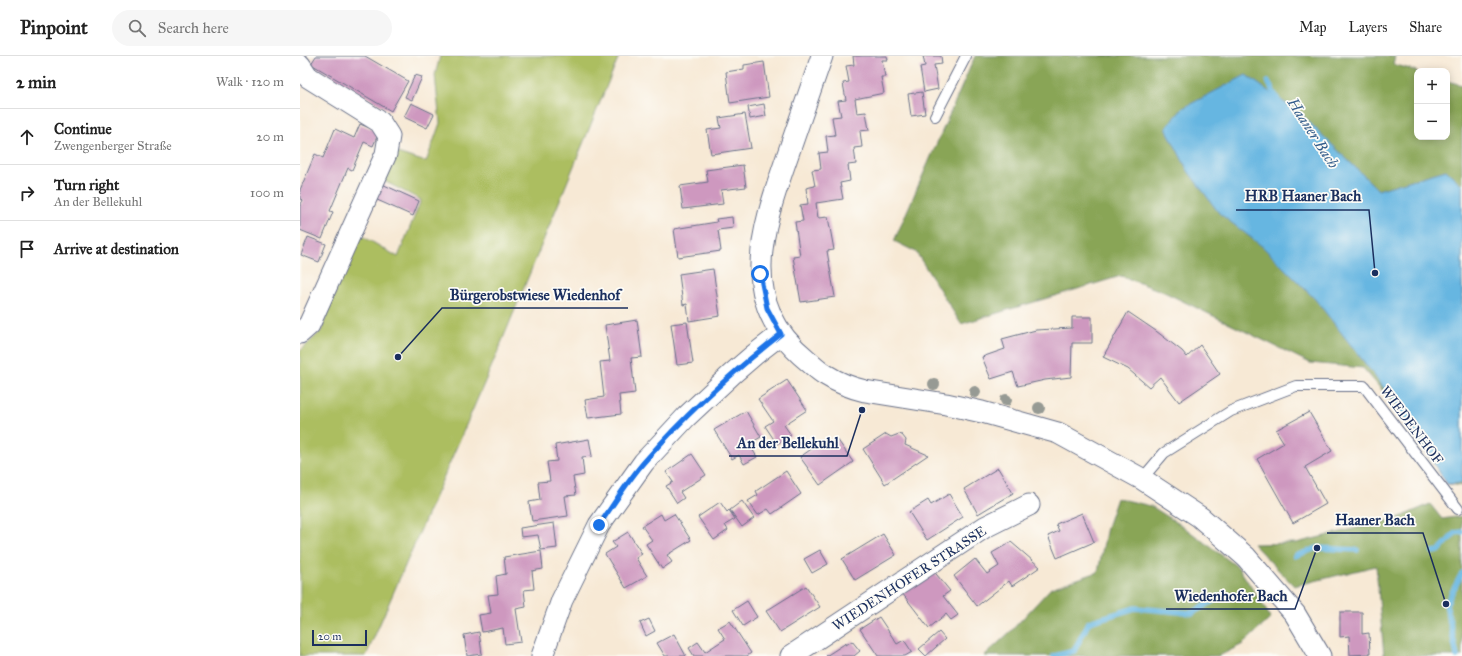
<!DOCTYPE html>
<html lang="en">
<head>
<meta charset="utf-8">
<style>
  :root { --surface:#fff; --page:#f6f6f6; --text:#222; --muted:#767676; --line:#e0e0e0 }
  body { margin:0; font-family:"IM FELL Great Primer",serif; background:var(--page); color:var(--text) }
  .controls { position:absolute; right:12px; top:12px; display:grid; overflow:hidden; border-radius:8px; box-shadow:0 2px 10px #0003 }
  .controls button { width:36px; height:36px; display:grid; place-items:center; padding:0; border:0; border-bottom:1px solid var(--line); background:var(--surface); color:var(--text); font:20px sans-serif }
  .scale { position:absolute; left:12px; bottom:10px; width:55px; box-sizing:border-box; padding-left:4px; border:2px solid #1b2f5e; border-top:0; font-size:11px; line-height:14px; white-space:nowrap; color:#1b2f5e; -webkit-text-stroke:3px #fdfcf7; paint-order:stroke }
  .stop { position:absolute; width:12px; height:12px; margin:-9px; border:3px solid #1a73e8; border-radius:50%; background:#fff }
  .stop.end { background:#1a73e8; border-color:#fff; box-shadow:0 1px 4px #0008 }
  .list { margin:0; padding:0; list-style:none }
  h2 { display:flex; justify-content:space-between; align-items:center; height:52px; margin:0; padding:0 16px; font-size:17px }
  h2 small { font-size:13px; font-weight:400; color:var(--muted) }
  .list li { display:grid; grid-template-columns:26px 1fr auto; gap:12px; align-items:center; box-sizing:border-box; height:56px; padding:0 16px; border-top:1px solid var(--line) }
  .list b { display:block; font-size:15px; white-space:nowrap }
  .list p { margin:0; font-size:13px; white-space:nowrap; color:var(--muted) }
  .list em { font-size:13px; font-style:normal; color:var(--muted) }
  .icon { flex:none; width:22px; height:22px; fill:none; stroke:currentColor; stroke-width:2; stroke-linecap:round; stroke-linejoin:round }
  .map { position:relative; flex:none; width:1162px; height:600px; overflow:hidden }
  header { display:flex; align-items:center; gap:24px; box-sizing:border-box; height:56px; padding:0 20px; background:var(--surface); border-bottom:1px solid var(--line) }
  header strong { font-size:19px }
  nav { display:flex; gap:22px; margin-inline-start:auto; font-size:14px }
  .search { width:280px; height:36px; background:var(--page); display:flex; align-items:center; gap:10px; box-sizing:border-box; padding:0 14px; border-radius:22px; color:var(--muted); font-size:15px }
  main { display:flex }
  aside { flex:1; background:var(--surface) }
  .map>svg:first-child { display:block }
</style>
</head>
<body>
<header>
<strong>Pinpoint</strong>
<div class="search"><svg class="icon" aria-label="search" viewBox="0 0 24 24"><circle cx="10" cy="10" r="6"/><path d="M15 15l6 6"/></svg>Search here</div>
<nav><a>Map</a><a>Layers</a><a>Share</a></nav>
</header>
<main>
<aside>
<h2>2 min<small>Walk · 120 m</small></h2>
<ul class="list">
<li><svg class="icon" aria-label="ahead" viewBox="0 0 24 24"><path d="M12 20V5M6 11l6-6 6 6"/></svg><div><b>Continue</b><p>Zwengenberger Straße</p></div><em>20 m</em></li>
<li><svg class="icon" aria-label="right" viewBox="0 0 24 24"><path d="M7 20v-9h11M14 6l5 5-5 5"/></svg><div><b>Turn right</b><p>An der Bellekuhl</p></div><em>100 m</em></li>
<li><svg class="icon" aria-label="arrive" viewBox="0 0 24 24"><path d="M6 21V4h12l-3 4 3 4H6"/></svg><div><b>Arrive at destination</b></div></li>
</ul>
</aside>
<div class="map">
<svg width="1162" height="600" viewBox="0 0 1162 600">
  <rect width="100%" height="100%" fill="#fdfcf7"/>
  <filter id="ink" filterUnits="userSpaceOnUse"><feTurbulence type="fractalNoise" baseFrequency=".025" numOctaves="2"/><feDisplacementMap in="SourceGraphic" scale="8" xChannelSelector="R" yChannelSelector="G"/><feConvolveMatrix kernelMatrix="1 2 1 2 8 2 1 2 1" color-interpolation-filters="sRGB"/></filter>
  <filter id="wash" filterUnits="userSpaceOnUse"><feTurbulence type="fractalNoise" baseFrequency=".012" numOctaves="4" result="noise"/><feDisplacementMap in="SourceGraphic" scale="16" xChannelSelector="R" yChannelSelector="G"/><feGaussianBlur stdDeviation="0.9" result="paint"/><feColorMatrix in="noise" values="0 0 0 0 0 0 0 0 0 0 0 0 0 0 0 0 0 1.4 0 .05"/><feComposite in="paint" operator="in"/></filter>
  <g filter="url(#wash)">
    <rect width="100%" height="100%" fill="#f7e9d5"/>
    <path fill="#acbe61" stroke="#647660" d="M140 0H319L193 307 66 600H0V295L21 275 57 177 98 201 121 144 82 124 94 96 126 106 140 67 135 19Z"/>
    <path fill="#89a557" stroke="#526a5a" d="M675 0H1095L1093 8 1117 15V81H1147V25L1162 29V430L1147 428 1095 349 1063 312 1010 307 864 236 821 220 661 268 616 196 594 185Z
      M817 442 851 450 881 469 939 512 971 562 943 588 919 600H684L711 575 751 532 798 516 807 471Z
      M1130 448 1142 463 1162 460V600H1084L1076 510 994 530 953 488 996 487 1098 462Z"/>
    <path fill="#66b6e1" stroke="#4072a0" d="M946 19 1003 60 1078 134 1146 114 1162 129V427L1147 428 1096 348 1061 302 1015 243 963 191 919 157 888 115 866 72 883 52Z"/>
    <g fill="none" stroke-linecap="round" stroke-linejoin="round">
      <path stroke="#66b6e1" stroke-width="5.5" d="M968 26 979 46
        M1133 496 1139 495 1155 477 1162 476
        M995 500 1017 492 1057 494
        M754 600 774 595 789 566 835 552 892 557 925 538
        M1157 600 1146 548 1162 517"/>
    </g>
    <g id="blocks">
      <path fill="#ce98bf" d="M16 0H65L108 25 91 55 11 8Z
        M553 0H587L588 4H582L585 21H581L584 37 555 43 557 57 566 56 569 74 560 75 562 91 554 92 556 108 548 109 550 125 540 127 543 143 516 147 518 162 528 161 534 194 527 195 535 241 501 246 493 201 500 200 495 166 503 165 500 149 508 148 506 132 515 130 512 114 521 113 519 97 528 96 526 80 535 79 532 61 541 60 538 45 546 44 543 27 549 26 546 10 554 9Z
        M623 0H641L642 8 634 9 638 33 624 36 620 11 625 10Z
        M464 6 469 41 430 47 426 16 444 13V9Z
        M115 19 122 21 112 44 105 41Z
        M622 36 625 58 611 60 608 38Z
        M111 47 134 58 127 72 104 61Z
        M464 48 466 60 450 63 448 51Z
        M445 58 451 92 411 98 407 74 421 72 419 62Z
        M60 68 79 76 73 90 64 86 52 114 48 112 30 155 33 156 22 183 0 174V150L3 144 0 143V134L15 98 23 102 35 73 54 82Z
        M443 109 446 131 421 134 423 148 383 153 380 130 408 126 406 114Z
        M82 128 119 145 113 160 75 143Z
        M432 161 433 172 418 174 421 195 378 201 374 173 417 166 416 163Z
        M8 181 26 188 19 206 1 199Z
        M413 213 420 260 389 265 387 248 383 249 379 218Z
        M828 256 856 275 882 295 887 301 900 289 920 318 879 346 860 321 849 331 828 313 803 301Z
        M772 261H792V287H772L771 321 745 324 718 330 713 316 691 323 682 301 705 293 702 283 736 274 772 272Z
        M337 264 342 301 331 302 335 337 319 339 321 358 288 362 285 344 304 341 300 306 310 305 305 269Z
        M387 266 393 307 377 309 371 268Z
        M487 324 507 354 484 369 491 379 477 388 465 370 473 365 458 343Z
        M446 355 461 381 449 388 457 401 444 408 439 399 432 403 414 374Z
        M1009 356 1032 395 1005 411 1026 448 993 467 957 403 984 387 976 374Z
        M586 378 591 381 599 378 602 379 606 384 605 389 628 399 585 428 563 393Z
        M289 383 292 400 282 401 284 419 273 421 276 439 265 440 268 460 232 465 229 446 240 444 238 426 250 425 247 406 257 405 255 389Z
        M537 383 553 406 520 429 500 401 520 387 524 392Z
        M392 398 406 419 380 436 384 442 377 447 366 430 373 426 366 416Z
        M698 412 713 437 678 458 664 433Z
        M486 415 501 438 472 458 468 453 458 459 448 445 458 439 456 435Z
        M649 438 663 461 627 484 609 456 628 444 631 449Z
        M442 445 454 462 442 471 430 454Z
        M420 446 427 456 429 454 435 463 425 469 428 474 414 484 398 461Z
        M782 457 794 486 757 502 748 480 759 475 756 468Z
        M361 458 364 464 374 458 391 484 367 499 372 506 362 513 346 488 352 484 342 470Z
        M254 467 257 492 241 494 238 479 221 481 220 472Z
        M328 476 342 498 336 502 347 520 326 532 305 498 316 491 312 486Z
        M583 478 596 499 555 524 542 503Z
        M711 486 740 511 712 530 709 525 677 550 654 520 675 503 687 518 699 510 692 497Z
        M520 494 528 508 512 517 504 503Z
        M241 495 243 513 232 515 234 533 224 534 226 551 216 553 221 586 205 588 203 572 182 576 179 559 191 557 188 539 198 538 196 520 206 518 204 501Z
        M632 513 650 535 643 540 658 559 651 564 646 558 629 572 602 537Z
        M506 530 520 551 480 576 466 555Z
        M447 545 457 561 443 570 433 554Z
        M1040 556H1062V578L1069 577 1070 598 1050 599 1049 580 1040 581Z
        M579 561 597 588 604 584 612 596 605 600H578L560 573Z
        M349 563 355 575 346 580 340 567Z
        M430 565 451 597 447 600H394L389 592 398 586 405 596 425 583 418 572Z
        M179 576 182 598 167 600 164 579Z
        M639 576 645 583 626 600 619 593Z
        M374 578 386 600H365L357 587Z
        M552 585 560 595 554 600H526L546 587V589Z"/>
    </g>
  </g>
  <g filter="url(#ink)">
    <use href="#blocks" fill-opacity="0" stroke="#687088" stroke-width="1"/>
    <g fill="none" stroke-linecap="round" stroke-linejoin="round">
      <defs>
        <path id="lane" d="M635 60 666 0
          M842 423 864 397 931 355 996 330H1064L1158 453"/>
        <path id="street" d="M522 0C510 34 499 67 487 101 462 174 436 246 507 304 513 309 519 315 526 319 537 326 552 332 565 335L646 348 682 356 758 377 842 423 900 461 946 501 995 558 1020 600
          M0 9 8 21 80 66 89 80 86 98 9 269 0 277
          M242 600 262 544 299 469 344 406 386 361 432 318 454 299 481 278
          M491 600 685 471 729 449"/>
      </defs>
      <use href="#lane" stroke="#687088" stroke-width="12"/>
      <use href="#street" stroke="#687088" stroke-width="23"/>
      <use href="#lane" stroke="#fff" stroke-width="10"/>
      <use href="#street" stroke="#fff" stroke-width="21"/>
    </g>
    <g fill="#969a94">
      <circle cx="634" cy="328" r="6"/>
      <circle cx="675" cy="336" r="6"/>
      <circle cx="706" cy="344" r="6"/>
      <circle cx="739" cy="352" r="6"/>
    </g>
  </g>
  <g fill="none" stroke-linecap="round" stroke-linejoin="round" filter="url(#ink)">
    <path stroke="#1a73e8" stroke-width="5" d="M299 469C314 448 328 424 345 405 386 358 432 316 481 278L467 252 460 218"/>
  </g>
  <g text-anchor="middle" stroke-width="3.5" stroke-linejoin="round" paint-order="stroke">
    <g font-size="14" fill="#1b2f5e" stroke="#fdfcf7">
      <text transform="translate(1112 369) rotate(53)" y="5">WIEDENHOF</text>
      <text transform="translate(609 522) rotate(-33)" y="5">WIEDENHOFER STRASSE</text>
    </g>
    <g font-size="15" font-style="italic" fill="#355e8c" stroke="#fdfcf7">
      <text transform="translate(1013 77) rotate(57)" y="5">Haaner Bach</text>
    </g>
  </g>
  <path fill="none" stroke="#1b2f5e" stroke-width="1.5" d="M1075 217L1069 154H936M98 301L142 252H328M562 354L547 400H429M1146 548L1123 477H1027M1017 492L995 553H866"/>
  <g fill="#1b2f5e" stroke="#fdfcf7" stroke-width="1.5">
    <circle cx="1075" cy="217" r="4"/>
    <circle cx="98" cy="301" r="4"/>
    <circle cx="562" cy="354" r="4"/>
    <circle cx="1146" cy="548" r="4"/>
    <circle cx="1017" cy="492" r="4"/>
  </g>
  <g font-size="15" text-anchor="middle" font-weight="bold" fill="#1b2f5e" stroke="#fdfcf7" stroke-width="3.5" stroke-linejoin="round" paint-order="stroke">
    <text x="1003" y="145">HRB Haaner Bach</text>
    <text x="235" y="244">Bürgerobstwiese Wiedenhof</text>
    <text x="488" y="392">An der Bellekuhl</text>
    <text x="1075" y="469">Haaner Bach</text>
    <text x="931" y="545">Wiedenhofer Bach</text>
  </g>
</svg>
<div class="controls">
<button>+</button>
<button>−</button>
</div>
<div class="scale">20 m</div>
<div class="stop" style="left:460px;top:218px"></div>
<div class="stop end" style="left:299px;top:469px"></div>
</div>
</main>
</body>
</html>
